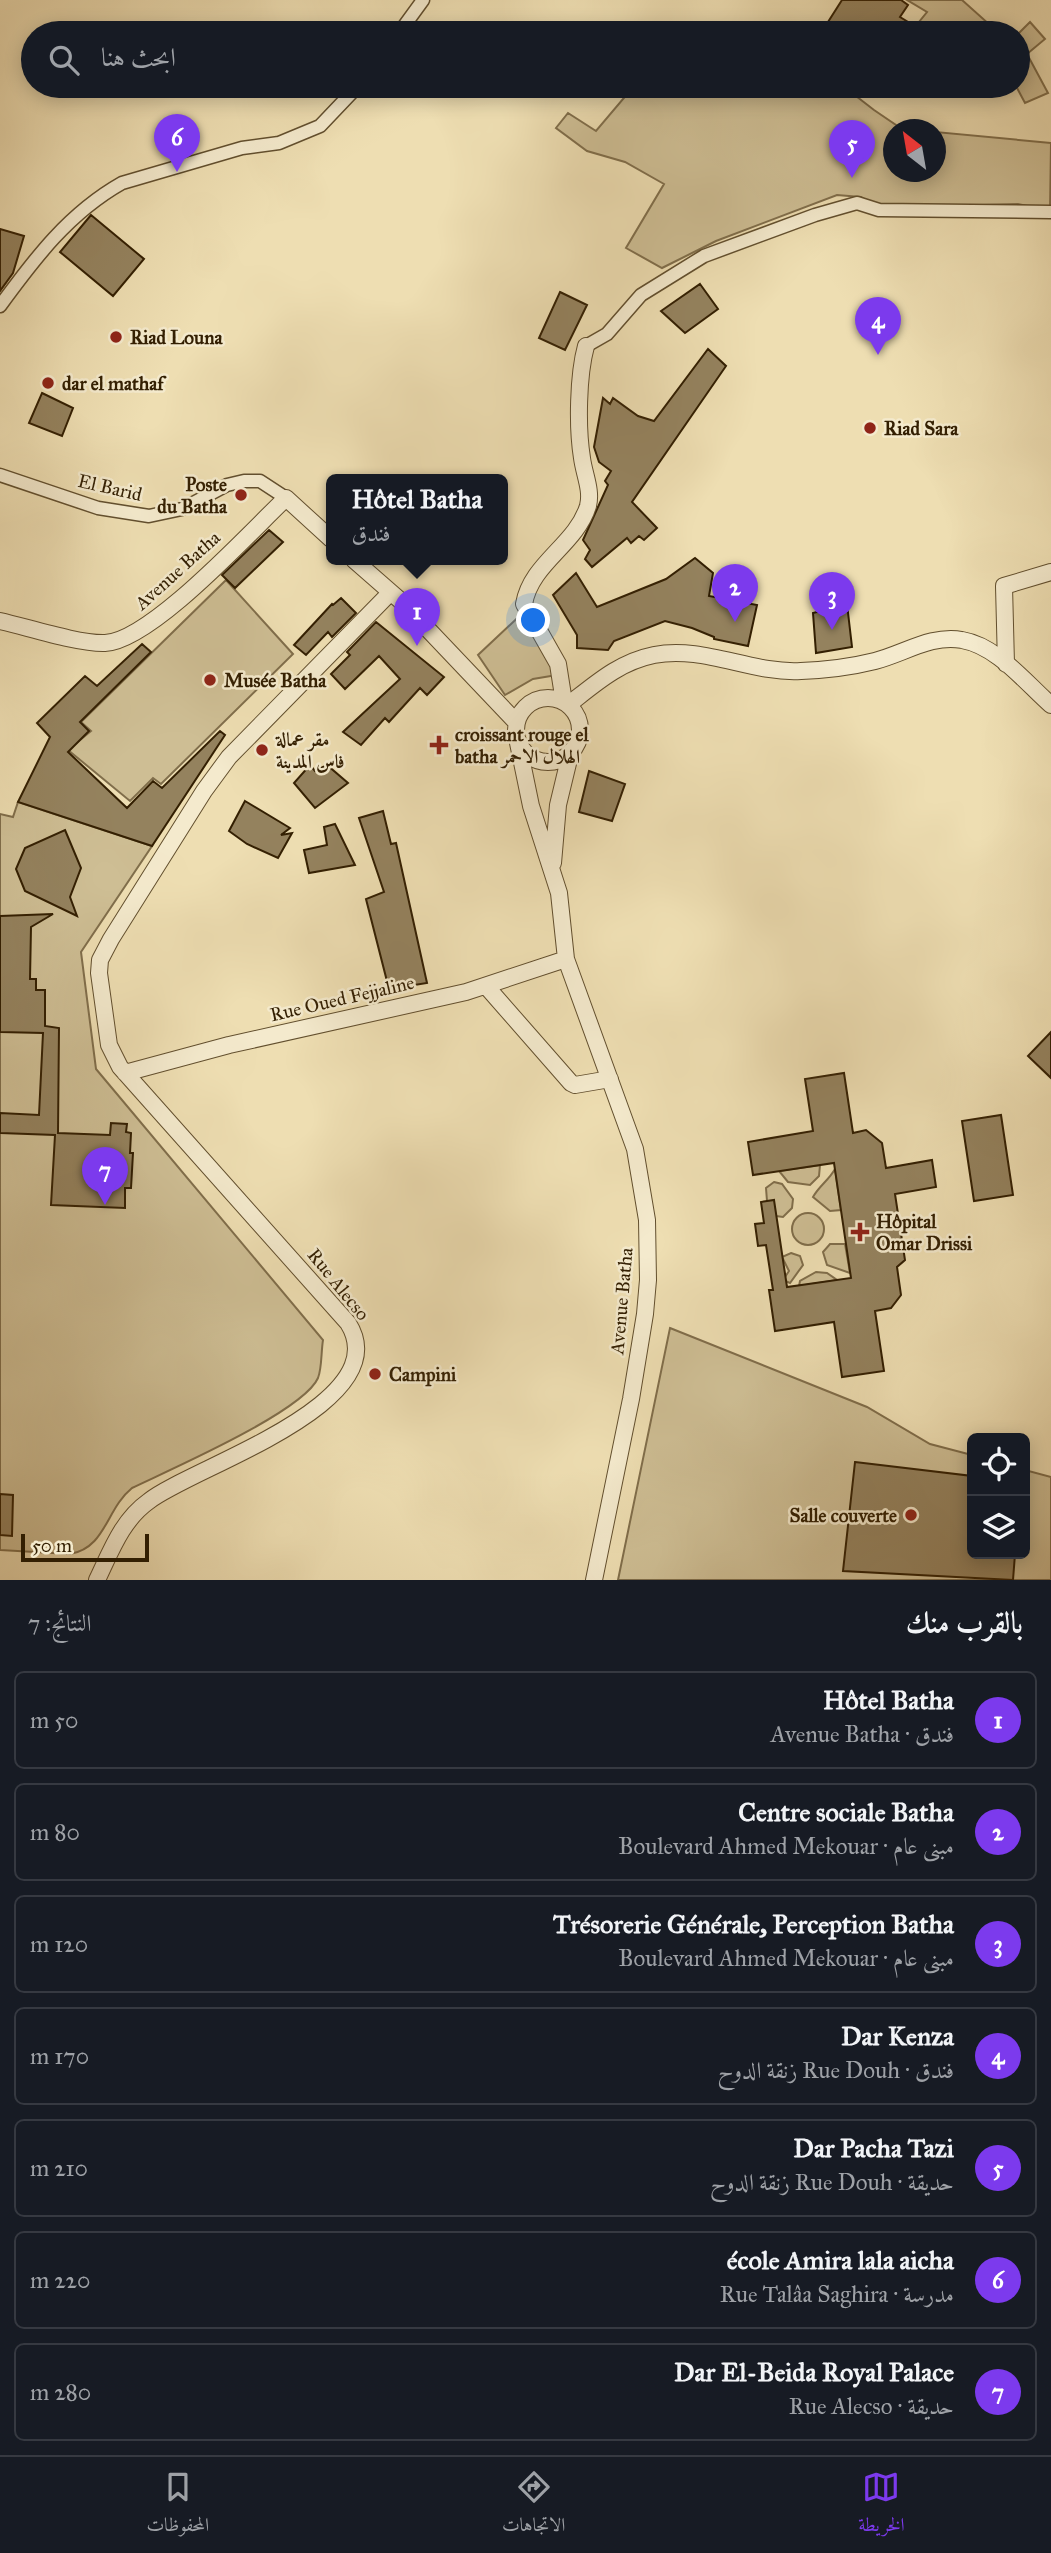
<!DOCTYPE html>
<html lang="ar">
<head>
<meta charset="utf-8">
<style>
  :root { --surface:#171b24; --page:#20242c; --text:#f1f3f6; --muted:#9ea1a6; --line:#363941; --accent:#7c3aed }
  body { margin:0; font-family:"IM FELL Great Primer",Amiri,serif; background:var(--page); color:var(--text); direction:rtl }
  .controls { position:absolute; right:21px; bottom:21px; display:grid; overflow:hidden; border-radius:10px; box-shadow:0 4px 18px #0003 }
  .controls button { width:63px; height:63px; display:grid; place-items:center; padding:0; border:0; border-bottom:2px solid var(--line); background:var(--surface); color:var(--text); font:35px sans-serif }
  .compass { position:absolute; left:883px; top:119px; width:63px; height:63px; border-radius:50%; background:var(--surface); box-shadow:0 4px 18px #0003; rotate:329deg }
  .scale { position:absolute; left:21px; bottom:18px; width:128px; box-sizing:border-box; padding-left:7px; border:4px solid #331f02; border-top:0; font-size:19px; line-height:24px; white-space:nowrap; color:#331f02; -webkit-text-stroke:5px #f4eacd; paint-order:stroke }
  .you { position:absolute; left:534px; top:621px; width:24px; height:24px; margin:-18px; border:5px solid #fff; border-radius:50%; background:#1a73e8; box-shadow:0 0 0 10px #1a73e833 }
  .badge { display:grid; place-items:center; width:46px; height:46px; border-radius:50%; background:var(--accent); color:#fff; font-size:23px; font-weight:700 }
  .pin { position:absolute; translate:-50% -58px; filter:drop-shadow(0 2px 4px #0008) }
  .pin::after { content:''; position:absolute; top:37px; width:24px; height:21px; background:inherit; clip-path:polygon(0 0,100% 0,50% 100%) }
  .popup { position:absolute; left:326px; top:474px; width:182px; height:91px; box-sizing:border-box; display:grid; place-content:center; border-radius:10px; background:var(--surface); filter:drop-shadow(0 2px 5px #0005); font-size:23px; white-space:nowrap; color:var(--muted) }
  .popup b { font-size:26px; color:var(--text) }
  .popup::after { content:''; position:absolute; left:50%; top:100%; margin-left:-14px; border:14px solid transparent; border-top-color:var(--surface) }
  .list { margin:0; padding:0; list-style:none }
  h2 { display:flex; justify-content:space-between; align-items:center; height:91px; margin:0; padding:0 28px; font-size:30px }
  h2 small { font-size:23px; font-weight:400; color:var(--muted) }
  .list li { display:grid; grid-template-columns:46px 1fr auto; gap:21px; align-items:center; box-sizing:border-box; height:98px; margin:0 14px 14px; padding:0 14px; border:2px solid var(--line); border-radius:10px }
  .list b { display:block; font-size:26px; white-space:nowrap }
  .list p { margin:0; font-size:23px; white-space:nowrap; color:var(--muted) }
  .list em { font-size:23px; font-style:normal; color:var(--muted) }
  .icon { flex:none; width:38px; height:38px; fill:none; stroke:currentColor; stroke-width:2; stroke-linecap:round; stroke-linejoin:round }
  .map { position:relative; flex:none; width:1051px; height:1580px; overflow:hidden; direction:ltr }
  .search { position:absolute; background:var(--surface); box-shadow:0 4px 18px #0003; left:21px; right:21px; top:21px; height:77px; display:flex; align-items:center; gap:18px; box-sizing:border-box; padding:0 24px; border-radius:38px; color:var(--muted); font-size:26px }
  .sheet { height:875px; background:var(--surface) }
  nav { display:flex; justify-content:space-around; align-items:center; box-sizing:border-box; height:98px; border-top:2px solid var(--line); background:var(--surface); font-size:19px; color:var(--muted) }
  nav a { display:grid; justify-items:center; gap:4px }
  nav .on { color:var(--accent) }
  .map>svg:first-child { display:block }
</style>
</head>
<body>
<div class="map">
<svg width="1051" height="1580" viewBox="0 0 1051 1580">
  <rect width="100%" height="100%" fill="#eedeb2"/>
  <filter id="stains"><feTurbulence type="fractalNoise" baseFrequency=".00286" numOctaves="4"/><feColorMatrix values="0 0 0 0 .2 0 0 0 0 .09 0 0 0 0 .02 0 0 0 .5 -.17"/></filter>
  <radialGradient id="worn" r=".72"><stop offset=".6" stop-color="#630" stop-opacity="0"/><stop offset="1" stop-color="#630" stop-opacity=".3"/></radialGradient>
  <path fill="#cebe94" stroke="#806e4b" stroke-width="2" d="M907 0H962L991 26 1010 33H927L919 22 927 12Z
    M1030 22 1045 39 1027 54 1048 93 1025 103 1016 86 1018 34Z
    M634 86H843L874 110 902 129H908L894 130V172H936V132L1051 143 1050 211 1018 204 878 208 861 197 837 195 716 241 662 268 626 248 664 184 625 162 587 151 556 128 568 113 596 131Z
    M226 580 293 654 161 784 153 778 130 801 68 750 91 731 81 722Z
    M527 609 557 675 533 679 505 695 478 655Z
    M18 802 152 846 81 952 96 1069 323 1340C321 1352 322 1368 318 1378 303 1412 169 1470 132 1488 106 1509 106 1548 70 1554L0 1550V814L13 817Z
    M820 1165 819 1176 810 1185 788 1182 779 1171Z
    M835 1169 841 1210 830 1211 813 1197C819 1186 829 1180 835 1169Z
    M774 1182 782 1184 793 1199 792 1208 783 1217 776 1216 767 1201 766 1188Z
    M792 1229a16 16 0 1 1 32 0a16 16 0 1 1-32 0Z
    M830 1244H845L850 1273 827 1265 823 1252Z
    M791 1253 800 1256 803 1265 790 1283 783 1280 789 1271 782 1257Z
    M816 1272 827 1273 837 1280 799 1286 800 1281Z
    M670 1328 867 1407 930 1444 972 1455V1554H1025V1470L1051 1477V1580H618Z"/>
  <path fill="#94825e" stroke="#331f02" stroke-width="2" d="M842 0H901L908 5 900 17 913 25 907 33H821Z
    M91 215 144 259 113 296 60 252Z
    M0 229 24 236 13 273 0 291Z
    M700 284 718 309 685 333 661 311Z
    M560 292 587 305 565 350 539 338Z
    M708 349 726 366 632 502 657 528 644 540 639 536 631 543 627 538 592 567 585 559 590 550 583 540 608 485 605 481 611 471 599 462 594 447 603 398 610 404 613 398 638 416 654 421Z
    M42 393 73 408 62 436 29 423Z
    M269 530 283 542 235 588 222 575Z
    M695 558 713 573 709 596 757 605 748 646 714 639V637L692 628 665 621 614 641 608 650 577 648V635L553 595 576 573 597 607 666 579Z
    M341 598 356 613 332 637 328 632 306 655 294 645 332 604 333 605Z
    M847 604 852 647 816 653 813 613Z
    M376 622 444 677 427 695 420 688 389 722 385 718 361 745 343 732 400 679 379 656 345 689 331 674 350 655 347 652Z
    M142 644 151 652 80 722 89 731 68 752 127 808 153 781 162 788 220 731 225 735 152 846 18 802 50 737 37 723 85 676 97 686Z
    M310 765 315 771 327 765 348 783 315 808 294 783Z
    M589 771 625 784 612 821 579 812Z
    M245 801 290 828 281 835 292 833 278 858 247 844 229 831Z
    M383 811 391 844 396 843 427 983 389 989 366 899 384 892 359 818Z
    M335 824 355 865 309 873 304 850 327 845 324 827Z
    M65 830 81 868 70 897 77 916 25 891 16 869 25 848Z
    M53 914 31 927 30 979H36V990H45V1026L59 1028 58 1133 110 1135 111 1123 127 1124 126 1132 131 1133 130 1153H133L131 1188H125V1208L51 1205 55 1135 0 1133V1113L39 1115 43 1033 0 1032V916Z
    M1051 1032V1078L1028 1056Z
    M844 1073 853 1133 866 1130 882 1143 886 1168 932 1160 936 1187 895 1194 905 1260 897 1267 901 1295 891 1308 875 1311 884 1371 842 1377 834 1322 775 1331 769 1290H773L766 1245 758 1246 755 1224 764 1223 761 1202 774 1200 787 1287 851 1278 834 1163 753 1175 748 1142 813 1131 805 1079Z
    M1001 1115 1013 1195 974 1201 962 1121Z
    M855 1462 972 1476V1554H1015L1013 1580 843 1571Z
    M0 1494 13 1495 12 1536 0 1535Z"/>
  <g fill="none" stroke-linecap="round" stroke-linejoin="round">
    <defs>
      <path id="pedestrian" d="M399 33 423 0
        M0 306C35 258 69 213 122 183L242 148 279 143 320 126 358 86
        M586 346 607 334 641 295 704 256 815 215 857 203 879 210 1051 212
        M0 475 98 508 149 516 182 509 227 485 244 481H260L286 498"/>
      <path id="minor" d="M354 560 402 602 516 722
        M0 621C27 627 79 644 105 643 151 641 250 532 286 498L331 539
        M1006 664 1004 586 1051 572
        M516 730a32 32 0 1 1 64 0a32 32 0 1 1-64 0Z
        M564 702 558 664 524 604C531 563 576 545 588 506 592 490 584 474 582 458 577 427 578 375 586 346
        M568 705C595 684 619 662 654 655 703 645 752 674 801 671 826 670 851 667 875 661 903 654 932 634 962 640 997 646 1025 682 1051 705
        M518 743 531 806 559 893 566 959 635 1149 647 1220 648 1280 645 1314 631 1399 594 1580
        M553 863 558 805 571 751
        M486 986 571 1083 575 1085 610 1079
        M125 1073 229 1045 466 992 566 959
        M97 1580C111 1551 122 1520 149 1501 192 1467 399 1404 348 1323L120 1067 109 1045 99 973 100 960 111 939 204 791 229 757 390 593"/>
    </defs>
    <use href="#pedestrian" stroke="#624f2e" stroke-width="15"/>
    <use href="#minor" stroke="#624f2e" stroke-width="18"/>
    <use href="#pedestrian" stroke="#f4eacd" stroke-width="12"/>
    <use href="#minor" stroke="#f4eacd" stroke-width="16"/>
  </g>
  <g fill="#8f2418" stroke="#f4eacd" stroke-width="2.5">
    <circle cx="116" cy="337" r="7"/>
    <circle cx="48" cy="383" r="7"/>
    <circle cx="870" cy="428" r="7"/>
    <circle cx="241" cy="495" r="7"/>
    <circle cx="210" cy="680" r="7"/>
    <path d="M435.5 734.5h7v7h7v7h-7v7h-7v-7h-7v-7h7z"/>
    <circle cx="262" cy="750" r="7"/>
    <path d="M856.5 1221.5h7v7h7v7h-7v7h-7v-7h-7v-7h7z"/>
    <circle cx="375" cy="1374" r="7"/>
    <circle cx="911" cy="1515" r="7"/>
  </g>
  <g text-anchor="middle" stroke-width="5" stroke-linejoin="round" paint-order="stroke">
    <g font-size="19" font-weight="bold" fill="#331f02" stroke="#f4eacd" text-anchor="start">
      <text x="130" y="344">Riad Louna</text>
      <text x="62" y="390">dar el mathaf</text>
      <text x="884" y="435">Riad Sara</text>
      <text x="227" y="491" text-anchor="end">Poste<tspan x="227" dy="22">du Batha</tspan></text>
      <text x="224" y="687">Musée Batha</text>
      <text x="455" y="741">croissant rouge el<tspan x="455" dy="22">batha الهلال الاحمر</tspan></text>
      <text x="276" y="746">مقر عمالة<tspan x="276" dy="22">فاس المدينة</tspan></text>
      <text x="876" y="1228">Hôpital<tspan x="876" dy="22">Omar Drissi</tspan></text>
      <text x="389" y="1381">Campini</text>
      <text x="897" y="1522" text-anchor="end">Salle couverte</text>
    </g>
    <g font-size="19" fill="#331f02" stroke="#f4eacd">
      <text transform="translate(110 487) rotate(13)" y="7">El Barid</text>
      <text transform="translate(177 570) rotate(-42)" y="7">Avenue Batha</text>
      <text transform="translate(342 998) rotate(-13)" y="7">Rue Oued Fejjaline</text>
      <text transform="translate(339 1284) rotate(51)" y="7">Rue Alecso</text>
      <text transform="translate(621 1301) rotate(-85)" y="7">Avenue Batha</text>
    </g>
  </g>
  <rect width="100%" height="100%" filter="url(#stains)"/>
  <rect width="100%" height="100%" fill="url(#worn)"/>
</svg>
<div class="controls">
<button><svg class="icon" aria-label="locate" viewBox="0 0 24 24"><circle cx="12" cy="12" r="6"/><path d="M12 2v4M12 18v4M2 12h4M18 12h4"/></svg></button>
<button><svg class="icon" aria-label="layers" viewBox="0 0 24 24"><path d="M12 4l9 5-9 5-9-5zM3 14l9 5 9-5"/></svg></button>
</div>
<svg class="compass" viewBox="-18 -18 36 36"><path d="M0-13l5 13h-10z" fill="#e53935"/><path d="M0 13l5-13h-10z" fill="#9ea1a6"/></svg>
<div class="scale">50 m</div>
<div class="you"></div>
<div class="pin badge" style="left:417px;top:646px">1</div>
<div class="popup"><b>Hôtel Batha</b>فندق</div>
<div class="pin badge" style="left:735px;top:622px">2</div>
<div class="pin badge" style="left:832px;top:630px">3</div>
<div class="pin badge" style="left:878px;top:355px">4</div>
<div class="pin badge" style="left:852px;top:178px">5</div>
<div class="pin badge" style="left:177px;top:172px">6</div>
<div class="pin badge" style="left:105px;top:1205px">7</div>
<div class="search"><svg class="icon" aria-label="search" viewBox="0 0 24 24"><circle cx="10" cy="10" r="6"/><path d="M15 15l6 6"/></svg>ابحث هنا</div>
</div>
<section class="sheet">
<h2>بالقرب منك<small>النتائج: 7</small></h2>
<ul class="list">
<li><span class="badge">1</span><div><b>Hôtel Batha</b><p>فندق · Avenue Batha</p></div><em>50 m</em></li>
<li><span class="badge">2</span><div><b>Centre sociale Batha</b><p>مبنى عام · Boulevard Ahmed Mekouar</p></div><em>80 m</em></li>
<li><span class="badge">3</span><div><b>Trésorerie Générale, Perception Batha</b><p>مبنى عام · Boulevard Ahmed Mekouar</p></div><em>120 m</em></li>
<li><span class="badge">4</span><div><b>Dar Kenza</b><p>فندق · Rue Douh زنقة الدوح</p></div><em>170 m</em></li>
<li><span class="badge">5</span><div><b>Dar Pacha Tazi</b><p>حديقة · Rue Douh زنقة الدوح</p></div><em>210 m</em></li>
<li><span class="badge">6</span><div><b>école Amira lala aicha</b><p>مدرسة · Rue Talâa Saghira</p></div><em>220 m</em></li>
<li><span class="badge">7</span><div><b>Dar El-Beida Royal Palace</b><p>حديقة · Rue Alecso</p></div><em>280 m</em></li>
</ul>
</section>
<nav>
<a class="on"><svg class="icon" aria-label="map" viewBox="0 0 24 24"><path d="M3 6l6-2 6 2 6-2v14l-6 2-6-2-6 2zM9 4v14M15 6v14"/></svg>الخريطة</a>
<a><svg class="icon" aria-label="directions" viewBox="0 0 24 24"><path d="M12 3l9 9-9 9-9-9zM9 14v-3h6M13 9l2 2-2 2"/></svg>الاتجاهات</a>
<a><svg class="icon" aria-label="saved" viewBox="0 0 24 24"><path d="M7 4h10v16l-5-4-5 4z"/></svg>المحفوظات</a>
</nav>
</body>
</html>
